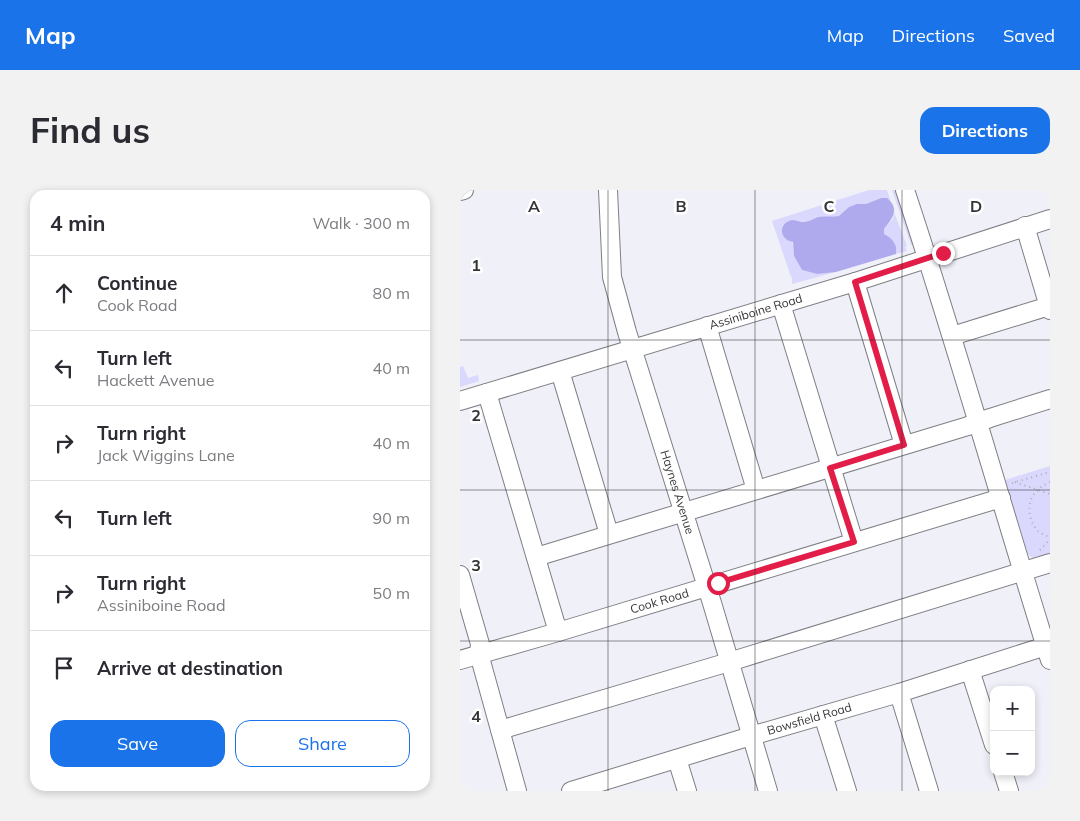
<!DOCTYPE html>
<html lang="en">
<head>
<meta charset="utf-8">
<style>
  :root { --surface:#fff; --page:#f2f2f3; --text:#2b2b33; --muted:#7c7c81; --line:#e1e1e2; --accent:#1a73e8 }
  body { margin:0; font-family:Mulish,sans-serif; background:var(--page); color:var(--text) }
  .controls { position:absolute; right:15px; bottom:15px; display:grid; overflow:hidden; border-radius:10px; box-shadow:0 2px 8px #0003 }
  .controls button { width:45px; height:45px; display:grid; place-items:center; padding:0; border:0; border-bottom:1px solid var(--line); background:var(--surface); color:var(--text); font:25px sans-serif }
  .stop { position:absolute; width:15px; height:15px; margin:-11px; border:4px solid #e11d48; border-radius:50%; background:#fff }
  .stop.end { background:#e11d48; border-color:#fff; box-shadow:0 1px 5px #0008 }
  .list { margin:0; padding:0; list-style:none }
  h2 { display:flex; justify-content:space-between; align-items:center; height:65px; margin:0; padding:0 20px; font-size:21px }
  h2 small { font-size:16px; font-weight:400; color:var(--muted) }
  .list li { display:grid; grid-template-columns:32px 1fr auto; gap:15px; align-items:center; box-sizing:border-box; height:75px; padding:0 20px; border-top:1px solid var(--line) }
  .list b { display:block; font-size:19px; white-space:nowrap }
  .list p { margin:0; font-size:16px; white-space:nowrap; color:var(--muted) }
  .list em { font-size:16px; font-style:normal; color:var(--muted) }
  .actions { display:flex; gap:10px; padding:15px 20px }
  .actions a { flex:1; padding:11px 0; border:1px solid var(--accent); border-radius:15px; text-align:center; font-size:18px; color:var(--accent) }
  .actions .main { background:var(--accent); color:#fff }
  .icon { flex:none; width:28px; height:28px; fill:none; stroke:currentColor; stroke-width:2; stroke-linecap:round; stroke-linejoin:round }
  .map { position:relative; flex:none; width:590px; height:601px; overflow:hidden; border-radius:15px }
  header { display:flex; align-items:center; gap:30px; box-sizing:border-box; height:70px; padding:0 25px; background:var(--accent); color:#fff }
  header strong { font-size:24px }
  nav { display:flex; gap:28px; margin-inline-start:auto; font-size:18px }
  .intro { display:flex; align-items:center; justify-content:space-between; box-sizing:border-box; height:120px; padding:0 30px }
  h1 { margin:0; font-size:35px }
  .button { padding:12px 22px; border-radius:15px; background:var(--accent); color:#fff; font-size:18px; font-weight:700 }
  main { display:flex; gap:30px; padding:0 30px }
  aside { flex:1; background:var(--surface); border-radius:15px; box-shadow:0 2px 8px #0003 }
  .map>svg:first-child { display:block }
</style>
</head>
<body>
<header>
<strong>Map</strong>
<nav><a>Map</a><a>Directions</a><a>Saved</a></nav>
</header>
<div class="intro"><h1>Find us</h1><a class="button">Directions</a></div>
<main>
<aside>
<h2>4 min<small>Walk · 300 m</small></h2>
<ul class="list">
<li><svg class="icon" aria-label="ahead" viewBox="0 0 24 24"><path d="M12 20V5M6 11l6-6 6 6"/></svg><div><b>Continue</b><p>Cook Road</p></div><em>80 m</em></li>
<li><svg class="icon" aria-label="left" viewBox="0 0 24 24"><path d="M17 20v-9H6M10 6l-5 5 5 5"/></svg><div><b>Turn left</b><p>Hackett Avenue</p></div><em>40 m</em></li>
<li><svg class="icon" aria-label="right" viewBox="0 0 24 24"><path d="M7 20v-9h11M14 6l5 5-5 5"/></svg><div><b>Turn right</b><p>Jack Wiggins Lane</p></div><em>40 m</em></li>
<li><svg class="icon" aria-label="left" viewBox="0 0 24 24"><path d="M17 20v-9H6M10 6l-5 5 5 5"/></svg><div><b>Turn left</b></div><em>90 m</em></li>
<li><svg class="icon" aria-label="right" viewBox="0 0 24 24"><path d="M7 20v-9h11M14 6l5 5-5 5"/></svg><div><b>Turn right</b><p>Assiniboine Road</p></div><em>50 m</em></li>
<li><svg class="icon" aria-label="arrive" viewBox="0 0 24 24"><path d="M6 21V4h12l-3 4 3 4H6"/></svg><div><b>Arrive at destination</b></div></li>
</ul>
<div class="actions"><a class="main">Save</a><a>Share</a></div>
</aside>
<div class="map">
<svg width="590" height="601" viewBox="0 0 590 601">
  <rect width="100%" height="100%" fill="#f0f0f8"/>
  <path fill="#dad8fc" d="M409 0H427L431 12 427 8H421L406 14H397L380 26 356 28 346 32 334 30 330 31 334 66 342 80 357 84 376 82 332 94V88L330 84 312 31Z
    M432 0H438L457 53 451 55Z
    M434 22 447 56 445 57 447 61 436 64 437 60 424 44V39L433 29Z
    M3 176 8 188 18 185 19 191 0 197V177Z
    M590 276V367C577 369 573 372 565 360L545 290Z"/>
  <path fill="#afaaed" d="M421 8H427C440 19 433 28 424 39V44C432 48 438 55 436 64L376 82 357 84 342 80 334 66 333 52C319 50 318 33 332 30 336 30 340 32 344 32 349 32 354 28 359 27 366 26 373 27 379 26L389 17 397 14H406Z"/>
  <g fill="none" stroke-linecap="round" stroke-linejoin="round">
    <defs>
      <g id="minor">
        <path id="s1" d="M148 0 152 87 167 142 252 413 308 601"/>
        <path d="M445 0C497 156 541 314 590 470"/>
        <path d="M0 1 4 0"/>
        <path d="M565 36 590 120"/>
        <path d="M395 92 444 255"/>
        <path d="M321 114 394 352"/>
        <path d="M247 136 296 300"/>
        <path d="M492 146 589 116"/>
        <path d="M100 181 149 344"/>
        <path d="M27 203 98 442"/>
        <path id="s2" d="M0 211 395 92 590 29"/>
        <path d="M76 367 508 236 530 228 590 209"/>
        <path d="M0 385 20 454 19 464 57 601"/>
        <path id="s3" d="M0 470 98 442 541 308"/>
        <path d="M510 480 534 555"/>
        <path d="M439 503 469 601"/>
        <path d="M363 525 387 601"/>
        <path d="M40 540 269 472 590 373"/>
        <path d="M217 569 227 601"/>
        <path d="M543 582 549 601"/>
        <path id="s4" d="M111 601 291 546 439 503 586 456 590 457"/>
      </g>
    </defs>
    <use href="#minor" stroke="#7f7e85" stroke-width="20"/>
    <path stroke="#aeaeb4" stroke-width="2" stroke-dasharray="1 4" stroke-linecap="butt" d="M555 292 590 304
      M590 292C584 295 578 298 574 304 566 315 569 333 579 342 582 344 586 346 590 347
      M552 293 590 282
      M580 360 590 349"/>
    <use href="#minor" stroke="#fff" stroke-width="18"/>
  </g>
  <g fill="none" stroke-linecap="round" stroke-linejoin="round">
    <path stroke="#e11d48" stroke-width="6" d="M258 393 394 352 370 278 444 255 395 92 483 63"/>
  </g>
  <path fill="none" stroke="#353538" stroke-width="1" stroke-opacity="0.55" d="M148 0V601M295 0V601M442 0V601M0 150H590M0 300H590M0 451H590"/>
  <g text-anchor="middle" stroke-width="5" stroke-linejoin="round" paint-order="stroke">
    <g font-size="12" fill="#353538" stroke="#fff">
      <text dy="4" stroke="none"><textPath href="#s2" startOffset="309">Assiniboine Road</textPath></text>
      <text dy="4" stroke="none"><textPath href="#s1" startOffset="312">Haynes Avenue</textPath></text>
      <text dy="4" stroke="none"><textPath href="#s3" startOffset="208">Cook Road</textPath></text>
      <text dy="4" stroke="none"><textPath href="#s4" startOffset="249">Bowsfield Road</textPath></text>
    </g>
  </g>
  <g font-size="16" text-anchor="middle" font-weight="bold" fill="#353538" stroke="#fff" stroke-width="5" stroke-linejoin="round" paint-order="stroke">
    <text x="74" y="22">A</text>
    <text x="221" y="22">B</text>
    <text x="369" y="22">C</text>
    <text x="516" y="22">D</text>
    <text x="16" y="81">1</text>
    <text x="16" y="231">2</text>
    <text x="16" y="381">3</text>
    <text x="16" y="532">4</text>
  </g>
</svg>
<div class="controls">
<button>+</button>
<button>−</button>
</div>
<div class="stop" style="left:258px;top:393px"></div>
<div class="stop end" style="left:483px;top:63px"></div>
</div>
</main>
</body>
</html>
